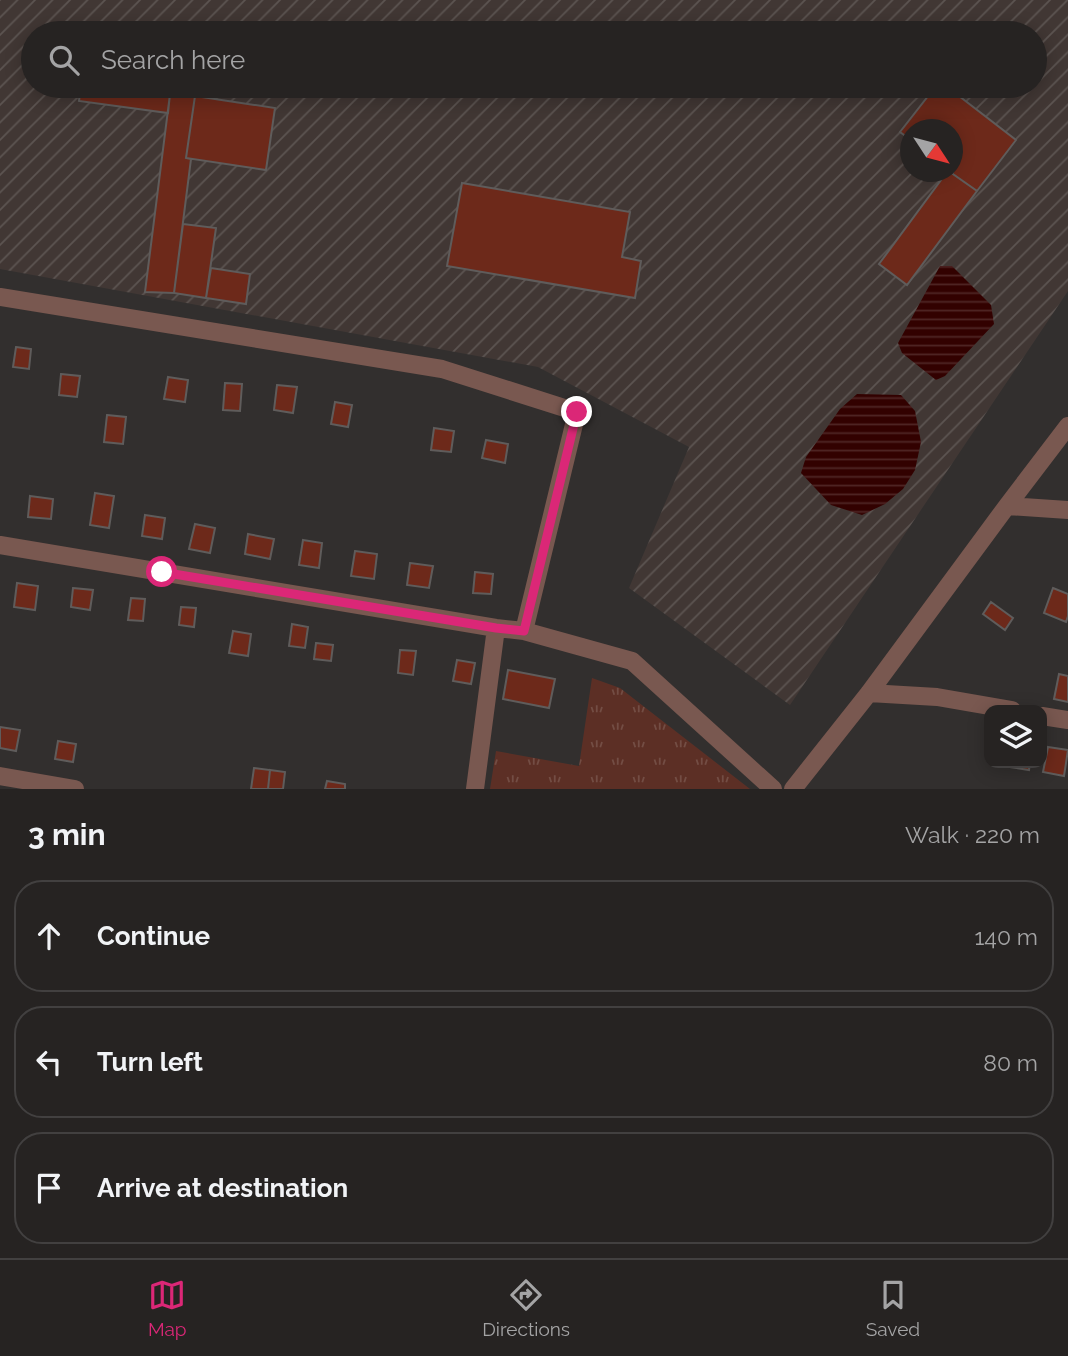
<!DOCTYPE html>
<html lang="en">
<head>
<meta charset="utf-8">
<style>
  :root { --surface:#262322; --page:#322f2f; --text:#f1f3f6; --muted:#a4a4a5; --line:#424040; --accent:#db2777 }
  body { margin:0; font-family:Raleway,sans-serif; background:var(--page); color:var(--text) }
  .controls { position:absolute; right:21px; bottom:21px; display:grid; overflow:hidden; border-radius:14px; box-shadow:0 4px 18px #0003 }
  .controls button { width:63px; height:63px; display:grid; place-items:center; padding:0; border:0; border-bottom:2px solid var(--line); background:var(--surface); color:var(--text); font:35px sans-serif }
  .compass { position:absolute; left:900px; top:119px; width:63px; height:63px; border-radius:50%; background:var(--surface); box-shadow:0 4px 18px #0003; rotate:126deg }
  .stop { position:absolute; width:21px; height:21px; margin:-16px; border:5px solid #db2777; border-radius:50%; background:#fff }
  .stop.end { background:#db2777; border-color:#fff; box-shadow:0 2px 7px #0008 }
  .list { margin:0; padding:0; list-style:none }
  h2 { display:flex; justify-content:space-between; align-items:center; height:91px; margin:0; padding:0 28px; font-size:30px }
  h2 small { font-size:23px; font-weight:400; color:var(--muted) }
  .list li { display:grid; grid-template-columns:46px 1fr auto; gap:21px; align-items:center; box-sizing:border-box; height:112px; margin:0 14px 14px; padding:0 14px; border:2px solid var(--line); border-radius:28px }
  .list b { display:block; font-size:26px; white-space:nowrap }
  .list em { font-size:23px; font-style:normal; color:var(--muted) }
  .icon { flex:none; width:38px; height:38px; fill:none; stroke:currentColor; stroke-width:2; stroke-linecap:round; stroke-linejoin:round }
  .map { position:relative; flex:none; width:1068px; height:789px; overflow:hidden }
  .search { position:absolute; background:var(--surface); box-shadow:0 4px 18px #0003; left:21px; right:21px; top:21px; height:77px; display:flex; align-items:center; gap:18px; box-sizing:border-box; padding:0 24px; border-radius:38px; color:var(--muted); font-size:26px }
  .sheet { height:469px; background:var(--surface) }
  nav { display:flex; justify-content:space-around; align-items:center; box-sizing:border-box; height:98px; border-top:2px solid var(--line); background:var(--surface); font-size:19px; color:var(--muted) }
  nav a { display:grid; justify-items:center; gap:4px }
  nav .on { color:var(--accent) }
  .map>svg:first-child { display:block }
</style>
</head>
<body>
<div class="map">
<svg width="1068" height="789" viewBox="0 0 1068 789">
  <defs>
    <pattern id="industrial-furrows" width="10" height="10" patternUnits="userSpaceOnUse" patternTransform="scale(1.75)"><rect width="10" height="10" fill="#413734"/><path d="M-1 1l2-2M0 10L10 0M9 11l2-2" fill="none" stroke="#5c5451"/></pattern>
    <pattern id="grass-tufts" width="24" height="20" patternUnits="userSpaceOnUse" patternTransform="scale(1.75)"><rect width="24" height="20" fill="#5c2f25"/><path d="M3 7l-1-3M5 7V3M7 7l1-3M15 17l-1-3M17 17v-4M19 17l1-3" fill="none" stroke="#734d44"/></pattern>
    <pattern id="water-rules" width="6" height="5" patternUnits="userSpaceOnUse" patternTransform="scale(1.75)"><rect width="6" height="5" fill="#320100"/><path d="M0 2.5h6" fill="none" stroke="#4f2625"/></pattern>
  </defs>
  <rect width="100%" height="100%" fill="#322f2e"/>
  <path fill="url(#industrial-furrows)" fill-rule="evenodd" d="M0 0H1068V291L790 705 629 588 689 447 538 367 0 269ZM33 33H1035V86H33ZM911 130H953V172H911Z"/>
  <path fill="url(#grass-tufts)" d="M592 678 620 688 750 789H490L496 751 579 766Z"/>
  <path fill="url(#water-rules)" d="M940 266H952L991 305 994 324 945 376 936 380 902 353 898 343Z
    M857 394 901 395 915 411 921 442 915 470 903 489 885 504 862 515 831 505 801 473 806 457 840 409Z"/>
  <path fill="#6d291a" stroke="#5f5c5b" stroke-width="2" d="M81 86H112L170 94 168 113 79 101Z
    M936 86H946L1016 140 977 191 950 172H953V130H911V140L900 132Z
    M170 94 195 96 186 158 191 159 174 293 145 292Z
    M195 96 275 108 266 170 186 158Z
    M947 172H950L977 191 907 285 879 264Z
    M462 183 630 212 622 257 641 261 635 298 447 266Z
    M183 224 216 228 206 298 174 293Z
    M211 268 250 274 246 304 206 298Z
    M16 347 31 349 29 369 13 367Z
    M61 374 80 376 77 397 59 395Z
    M168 377 188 380 185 402 164 399Z
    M225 383 242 384 240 411 223 410Z
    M277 385 297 387 293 413 274 410Z
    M335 402 352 405 348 427 331 424Z
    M107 415 126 417 123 444 104 442Z
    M434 428 454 431 451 452 431 450Z
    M486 440 508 444 505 463 482 458Z
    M95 493 114 496 109 528 90 525Z
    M30 496 53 499 51 519 28 517Z
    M145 515 165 518 162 539 142 536Z
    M195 524 215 528 210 553 189 549Z
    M248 534 274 539 270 559 245 554Z
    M303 540 322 543 319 568 299 565Z
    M355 551 377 554 374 579 351 576Z
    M410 563 433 566 429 588 407 585Z
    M475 572 493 574 491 594 473 593Z
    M17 583 38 586 35 610 14 607Z
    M73 588 93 590 90 610 71 607Z
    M1053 588 1068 594V616L1066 622 1044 613Z
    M131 598 145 599 143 621 128 620Z
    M991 602 1013 618 1005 630 983 614Z
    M181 607 196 608 194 627 179 625Z
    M292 624 308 627 305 648 289 646Z
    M233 631 251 634 248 656 229 653Z
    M316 643 333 645 331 661 314 659Z
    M400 650 416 651 413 675 398 673Z
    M457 660 475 663 471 684 453 681Z
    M508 670 555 679 549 708 503 699Z
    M1059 674 1068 676V702L1054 699Z
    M0 727 20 730 16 751 0 748Z
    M58 741 76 744 73 762 55 759Z
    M1048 747 1068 750 1064 776 1043 772Z
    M1009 763H1030L1029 770 1009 767Z
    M254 768 270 770 268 789H251Z
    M270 770 285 772 283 789H268Z
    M327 781 345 784V789H325Z"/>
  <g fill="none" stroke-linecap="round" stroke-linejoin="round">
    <path stroke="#795850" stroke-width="18" d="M0 297 442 369 577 412 524 631
      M1007 506 1068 510
      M0 545 496 628 524 631 632 661 773 789
      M869 693 937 697 1012 710
      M1042 716 1068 720
      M0 776 75 789
      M475 789 496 628
      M793 789 869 693 1007 506 1068 426"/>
  </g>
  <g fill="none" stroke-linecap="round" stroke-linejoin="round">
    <path stroke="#db2777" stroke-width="9" d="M162 572 496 628 524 631 577 412"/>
  </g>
</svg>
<div class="controls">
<button><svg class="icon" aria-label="layers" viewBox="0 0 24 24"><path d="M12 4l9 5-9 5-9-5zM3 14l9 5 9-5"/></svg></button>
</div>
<svg class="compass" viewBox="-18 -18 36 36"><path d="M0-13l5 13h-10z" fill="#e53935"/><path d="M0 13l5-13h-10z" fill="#a4a4a5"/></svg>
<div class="stop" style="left:162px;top:572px"></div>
<div class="stop end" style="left:577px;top:412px"></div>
<div class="search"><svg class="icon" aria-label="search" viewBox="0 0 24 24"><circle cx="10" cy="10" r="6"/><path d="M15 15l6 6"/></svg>Search here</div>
</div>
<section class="sheet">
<h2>3 min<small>Walk · 220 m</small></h2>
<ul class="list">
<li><svg class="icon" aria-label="ahead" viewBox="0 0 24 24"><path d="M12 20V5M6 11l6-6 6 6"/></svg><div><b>Continue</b></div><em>140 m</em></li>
<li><svg class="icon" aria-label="left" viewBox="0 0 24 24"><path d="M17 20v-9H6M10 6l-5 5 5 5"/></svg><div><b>Turn left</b></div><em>80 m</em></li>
<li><svg class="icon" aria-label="arrive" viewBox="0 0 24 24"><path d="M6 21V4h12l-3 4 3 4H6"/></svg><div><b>Arrive at destination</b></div></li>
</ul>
</section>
<nav>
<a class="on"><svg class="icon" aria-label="map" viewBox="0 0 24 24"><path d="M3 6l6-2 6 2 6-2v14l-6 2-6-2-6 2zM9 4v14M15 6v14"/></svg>Map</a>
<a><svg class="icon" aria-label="directions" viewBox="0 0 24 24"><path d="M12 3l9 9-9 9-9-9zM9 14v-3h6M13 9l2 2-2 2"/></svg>Directions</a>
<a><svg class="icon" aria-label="saved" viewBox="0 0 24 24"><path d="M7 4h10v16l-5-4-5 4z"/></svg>Saved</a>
</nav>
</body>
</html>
